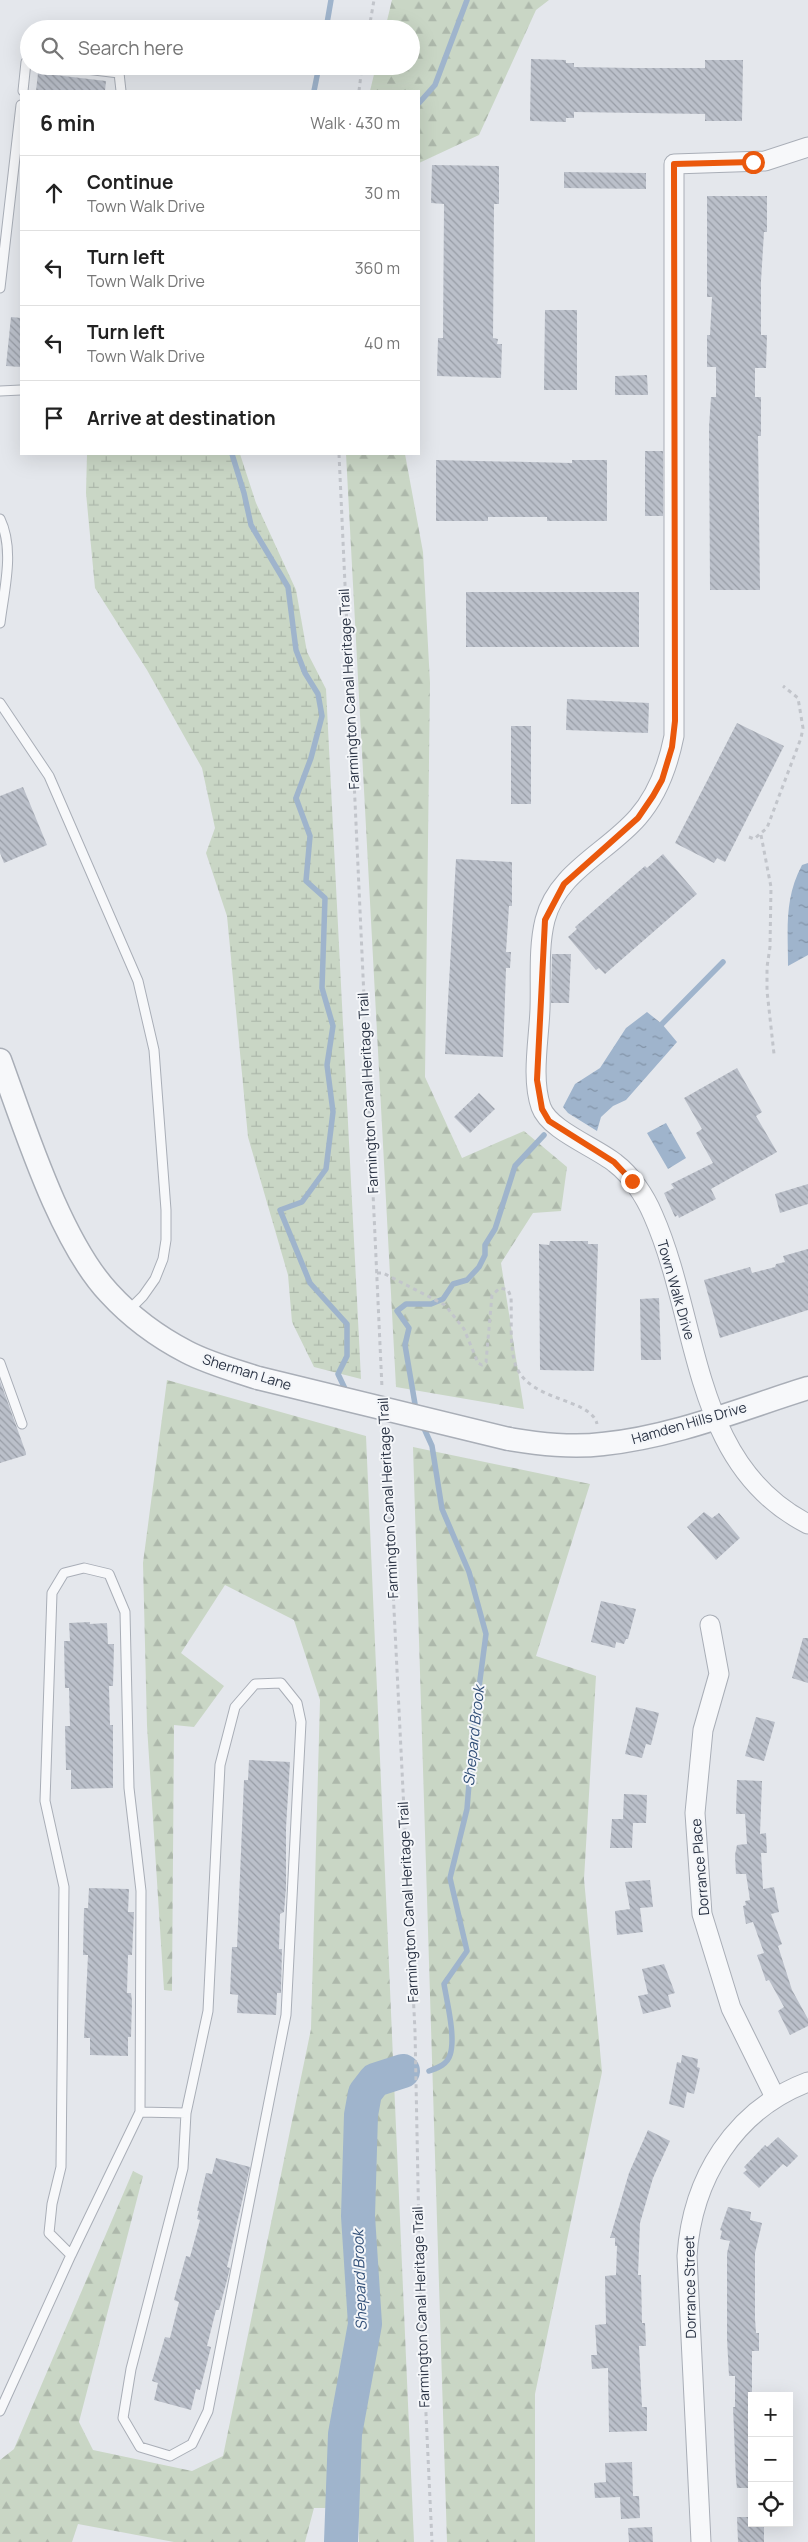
<!DOCTYPE html>
<html lang="en">
<head>
<meta charset="utf-8">
<style>
  :root { --surface:#fff; --page:#f2f2f2; --text:#222; --muted:#767676; --line:#e0e0e0 }
  body { margin:0; font-family:Manrope,sans-serif; background:var(--page); color:var(--text) }
  .controls { position:absolute; right:15px; bottom:15px; display:grid; overflow:hidden; border-radius:0px; box-shadow:0 5px 20px #0002 }
  .controls button { width:45px; height:45px; display:grid; place-items:center; padding:0; border:0; border-bottom:1px solid var(--line); background:var(--surface); color:var(--text); font:25px sans-serif }
  .stop { position:absolute; width:15px; height:15px; margin:-11px; border:4px solid #ea580c; border-radius:50%; background:#fff }
  .stop.end { background:#ea580c; border-color:#fff; box-shadow:0 1px 5px #0008 }
  .list { margin:0; padding:0; list-style:none }
  h2 { display:flex; justify-content:space-between; align-items:center; height:65px; margin:0; padding:0 20px; font-size:21px }
  h2 small { font-size:16px; font-weight:400; color:var(--muted) }
  .list li { display:grid; grid-template-columns:32px 1fr auto; gap:15px; align-items:center; box-sizing:border-box; height:75px; padding:0 20px; border-top:1px solid var(--line) }
  .list b { display:block; font-size:19px; white-space:nowrap }
  .list p { margin:0; font-size:16px; white-space:nowrap; color:var(--muted) }
  .list em { font-size:16px; font-style:normal; color:var(--muted) }
  .icon { flex:none; width:28px; height:28px; fill:none; stroke:currentColor; stroke-width:2; stroke-linecap:round; stroke-linejoin:round }
  .map { position:relative; flex:none; width:808px; height:2542px; overflow:hidden }
  .search { position:absolute; background:var(--surface); box-shadow:0 5px 20px #0002; left:20px; top:20px; width:400px; height:55px; display:flex; align-items:center; gap:12px; box-sizing:border-box; padding:0 18px; border-radius:28px; color:var(--muted); font-size:19px }
  .panel { position:absolute; background:var(--surface); box-shadow:0 5px 20px #0002; left:20px; top:90px; width:400px; height:365px; border-radius:0px }
  .map>svg:first-child { display:block }
</style>
</head>
<body>
<div class="map">
<svg width="808" height="2542" viewBox="0 0 808 2542">
  <defs>
    <pattern id="forest-firs" width="22" height="20" patternUnits="userSpaceOnUse" patternTransform="scale(1.25)"><rect width="22" height="20" fill="#c9d6c5"/><path d="M5 1l3.5 6h-7zM16 11l3.5 6h-7z" fill="#adb8ab"/></pattern>
    <pattern id="wetland-marsh" width="20" height="14" patternUnits="userSpaceOnUse" patternTransform="scale(1.25)"><rect width="20" height="14" fill="#c9d6c5"/><path d="M1 5h8M5 5V1M11 12h8M15 12V8" fill="none" stroke="#adb8ab"/></pattern>
    <pattern id="water-ripples" width="26" height="14" patternUnits="userSpaceOnUse" patternTransform="scale(1.25)"><rect width="26" height="14" fill="#9fb4cc"/><path d="M2 4q2-2 4 0t4 0M15 11q2-2 4 0t4 0" fill="none" stroke="#8293a7"/></pattern>
    <pattern id="building-back-hatch" width="6" height="6" patternUnits="userSpaceOnUse" patternTransform="scale(1.25)"><rect width="6" height="6" fill="#bbc0ca"/><path d="M-1 5l2 2M0 0l6 6M5-1l2 2" fill="none" stroke="#989da6"/></pattern>
  </defs>
  <rect width="100%" height="100%" fill="#e4e7ec"/>
  <path fill="url(#forest-firs)" d="M392 0H549L536 10 479 135 419 163V91H370L376 66H411V29H385Z
    M346 454H405L423 552 430 683 425 1077 462 1158 524 1131 567 1167 561 1211 533 1213 501 1263 524 1409 396 1387Z
    M167 1380 366 1436 414 2542H359L358 2508H314L305 2542H174L78 2524 72 2542H0V2460L14 2449 133 2171 143 2176 79 2422 93 2450 192 2471 223 2456 311 2029 320 1700 294 1620 225 1585 181 1653 224 1686 194 1727 174 1725 172 1991 164 1990 147 1726 143 1563Z
    M413 1447 590 1484 536 1656 596 1676 584 1879 602 2072 535 2394V2542H447Z"/>
  <path fill="url(#wetland-marsh)" d="M87 454H240L256 503 296 590 307 652 326 689 361 1379 314 1367 292 1322 288 1275 248 1137 227 916 206 853 215 828 202 768 147 670 95 588 86 493Z"/>
  <path fill="url(#water-ripples)" d="M808 863V955L788 966C788 929 784 899 802 865Z
    M647 1012 662 1024 677 1042 626 1100 613 1106 601 1117 597 1131 568 1113 563 1107 575 1084 600 1068 626 1028Z
    M666 1123 686 1158 668 1169 647 1133Z"/>
  <g fill="none" stroke-linecap="round" stroke-linejoin="round">
    <path stroke="#9fb4cc" stroke-width="5.5" d="M326 29 331 0
      M314 91 319 66
      M419 103 435 85 467 0
      M232 454 244 493 251 525 288 587 296 650 305 673 318 694 322 716 311 758 296 798 310 836 306 881 325 898 322 988 333 1026 327 1065 333 1112 326 1169 302 1202 280 1210 310 1283 347 1324V1356L338 1374 347 1393
      M658 1028 723 962
      M416 1410 405 1345 409 1328 397 1311 406 1304H431L443 1299 453 1284 467 1280 479 1267 485 1255V1245L495 1229 515 1166 544 1135
      M422 1424 432 1446 442 1509 469 1572 486 1634 473 1733 467 1809 450 1878 467 1951 444 1984C447 2002 456 2038 450 2055 447 2065 437 2068 429 2071"/>
    <path stroke="#9fb4cc" stroke-width="34" d="M341 2542 345 2434 365 2324 358 2216 361 2115 365 2093 375 2080 403 2071"/>
  </g>
  <path fill="url(#building-back-hatch)" d="M531 59 566 60V63H574V67L633 68H705V60H743L742 121H705V114L574 112V118H566V122L530 121Z
    M38 73 106 81 105 91H36Z
    M432 165 499 166V204H494L493 338 498 339 497 344H502L501 378 437 376 438 338H443L444 204 431 203Z
    M564 172 646 173V189L564 188Z
    M707 196H767V232H764L761 281V335H767L766 368H755V397H761V436H758L760 590H710L709 427 711 397H716V367H707V335H710L712 297H707Z
    M545 310H577V390H544Z
    M11 317 21 318V367L6 366Z
    M647 375 648 395H615V376Z
    M645 451H663V516H645Z
    M436 460 572 463V460H607V521H547V517H488V521H436Z
    M466 592H639V647H466Z
    M567 699 649 703 648 733 566 730Z
    M737 723 784 746 725 862 717 858 714 863 675 843Z
    M511 726H531V804H511Z
    M23 787 47 845 4 863 0 853V796Z
    M663 854 697 894 605 974 599 968 596 970 568 937 577 929 575 927 645 866 647 868Z
    M456 859 512 862V906H509L506 952H511L510 968H506L503 1057 445 1054Z
    M552 954H571L569 1003H551Z
    M737 1068 762 1112 756 1116 777 1152 711 1189 716 1199 679 1218 678 1215 675 1217 664 1193 674 1188 671 1184 713 1163 696 1133 702 1129 684 1098Z
    M479 1093 495 1109 470 1133 454 1117Z
    M808 1184V1204L780 1213 775 1194Z
    M550 1241H588V1244H598L594 1371 540 1370 539 1244 549 1245Z
    M808 1249V1310L720 1338 704 1280 750 1267 752 1273 775 1267 776 1264 785 1262 783 1256Z
    M659 1298 661 1360H641L640 1299Z
    M0 1381 26 1453V1455L0 1463Z
    M704 1512 712 1518 719 1513 740 1538 716 1560 687 1527Z
    M601 1601 636 1609 628 1639H626L624 1644 616 1642 615 1648 591 1642Z
    M90 1622V1624L107 1623 108 1644H114L113 1686H109L110 1725H113V1788L71 1789V1770H66L65 1726H70L69 1688H65L64 1641H70L69 1623Z
    M803 1638H808V1683L792 1678Z
    M636 1707 659 1713 651 1745 646 1744 642 1758 625 1754Z
    M756 1717 775 1722 764 1761 745 1756Z
    M249 1760 290 1762 286 1828V1887L284 1912 280 1914 279 1949H282L281 1993H277L276 2015 237 2013 238 1995 230 1994 232 1947H237L244 1780H248Z
    M737 1780 762 1781 760 1834 766 1833 767 1853H761L763 1889 774 1887 779 1912 771 1914 782 1944 778 1946 792 1990 808 2019V2026L790 2035 778 2011 784 2007 769 1980 766 1981 757 1955 764 1953 753 1922 746 1924 743 1906 746 1905 745 1901 750 1900 746 1874H736L735 1855 737 1845 747 1844 745 1814H736Z
    M624 1794 647 1795 646 1823H633L632 1848H610L612 1819H623Z
    M650 1880 653 1907 640 1908 643 1932 617 1935 615 1911 630 1909 625 1882Z
    M89 1888 129 1889 128 1912H134L132 1955H128L127 1993H131L132 2001 131 2037H128V2056L90 2055V2038H84L88 1955H83L84 1908H88Z
    M664 1964 675 1993 668 1995 671 2007 643 2014 638 1996 648 1994 642 1969Z
    M682 2055 698 2059 697 2067 700 2068 694 2094 687 2092 684 2108 669 2104 677 2062 681 2063Z
    M648 2130 670 2141 653 2178 640 2223 638 2275H641L642 2323H645L646 2346H639L642 2407H647V2431L609 2432 608 2368 592 2369 591 2355H597L595 2325 606 2324 605 2276 616 2275 617 2246H615V2238H610L629 2173Z
    M778 2137 798 2156 787 2167 783 2164 759 2188 743 2173 747 2170 744 2167 765 2145 767 2147Z
    M216 2158 250 2167 227 2267 230 2268 227 2280 219 2310H216L207 2346 211 2347 200 2390 196 2389 191 2410 154 2400 158 2383 152 2381 165 2337 170 2338 179 2302 174 2300 186 2256 190 2257 200 2220 197 2219 199 2211H197L206 2173 212 2174Z
    M728 2207 751 2212 750 2220 762 2223 755 2253V2319L756 2333H759V2351H752V2488H737L736 2479 733 2407H735V2376H729L727 2339V2253L730 2241 720 2239 722 2231 720 2230Z
    M632 2462 633 2496H639L640 2518 621 2519 620 2497 595 2498 594 2483 606 2482 605 2463Z
    M737 2517H752V2523H764V2542H738Z
    M652 2527 653 2542H629L628 2528Z"/>
  <g fill="none" stroke-linecap="round" stroke-linejoin="round">
    <defs>
      <path id="service" d="M61 66 119 73 121 91
        M23 91 26 62 29 63
        M0 288 21 105
        M0 391 21 390
        M0 519C15 550 4 590 0 623
        M0 703 49 776 138 981 154 1050 166 1210V1240L163 1259 155 1279 143 1296 128 1311
        M0 1363 22 1424
        M140 2112 186 2113 208 2011 220 1765 235 1707 255 1684 281 1683 297 1703 301 1722 286 2015 208 2411 192 2444 170 2456 140 2447 123 2418 131 2369 183 2168 186 2113
        M0 2411 71 2255 140 2112 141 1891 129 1788 125 1612 109 1574 84 1568 64 1573 52 1593 45 1801 64 1887 61 2167 52 2204 49 2233 71 2255"/>
      <path id="minor" d="M808 147 765 161 674 164V736C668 766 658 794 638 817 608 852 557 872 545 920 538 948 541 980 540 1009 539 1039 531 1078 541 1107 549 1130 595 1147 615 1163 631 1175 645 1196 653 1215 700 1321 691 1465 808 1524
        M710 1625 719 1674 703 1730 695 1813 702 1914 731 2008 775 2097
        M701 2542 687 2256C692 2179 734 2110 808 2082"/>
      <path id="tertiary" d="M0 1060C25 1128 60 1241 109 1293 131 1317 158 1337 187 1352 210 1364 234 1370 258 1378
        M509 1439C540 1444 572 1448 603 1444 673 1437 741 1409 808 1388"/>
    </defs>
    <use href="#service" stroke="#a9aeb7" stroke-width="11"/>
    <use href="#minor" stroke="#a9aeb7" stroke-width="21"/>
    <use href="#tertiary" stroke="#a9aeb7" stroke-width="25"/>
    <path stroke="#c2c5cb" stroke-width="3" stroke-dasharray="4 4" stroke-linecap="butt" d="M369 29 374 0
      M359 91 362 66
      M339 454 382 1388
      M761 835 771 887 770 947 767 967V991L774 1054
      M749 837 754 839 767 828 801 738 803 728 798 698 783 686
      M377 1273H383L445 1305 464 1329 478 1363 482 1365 486 1362 492 1295 500 1288 508 1290 511 1297C512 1316 509 1349 516 1366 530 1402 591 1398 597 1424
      M385 1429 415 2031 420 2286 432 2542"/>
    <use href="#service" stroke="#f7f8fa" stroke-width="9"/>
    <use href="#minor" stroke="#f7f8fa" stroke-width="19"/>
    <use href="#tertiary" stroke="#f7f8fa" stroke-width="22"/>
    <defs>
      <path id="tertiary-bridge" d="M258 1378 509 1439"/>
    </defs>
    <use href="#tertiary-bridge" stroke="#a9aeb7" stroke-width="25" stroke-linecap="butt"/>
    <use href="#tertiary-bridge" stroke="#f7f8fa" stroke-width="22"/>
  </g>
  <g fill="none" stroke-linecap="round" stroke-linejoin="round">
    <path stroke="#ea580c" stroke-width="6" d="M632 1181 614 1162 549 1121 542 1109 537 1080 545 920 564 884 638 818 653 796 662 780 672 747 675 721 674 164 753 162"/>
  </g>
  <g text-anchor="middle" stroke-width="4" stroke-linejoin="round" paint-order="stroke">
    <g font-size="14" fill="#2b3445" stroke="#f4f6f9">
      <text transform="translate(349 689) rotate(-93)" y="5">Farmington Canal Heritage Trail</text>
      <text transform="translate(368 1093) rotate(-93)" y="5">Farmington Canal Heritage Trail</text>
      <text transform="translate(676 1290) rotate(74)" y="5">Town Walk Drive</text>
      <text transform="translate(247 1372) rotate(17)" y="5">Sherman Lane</text>
      <text transform="translate(689 1423) rotate(-16)" y="5">Hamden Hills Drive</text>
      <text transform="translate(388 1498) rotate(-93)" y="5">Farmington Canal Heritage Trail</text>
      <text transform="translate(700 1867) rotate(-95)" y="5">Dorrance Place</text>
      <text transform="translate(408 1902) rotate(-93)" y="5">Farmington Canal Heritage Trail</text>
      <text transform="translate(690 2287) rotate(-91)" y="5">Dorrance Street</text>
      <text transform="translate(421 2307) rotate(-92)" y="5">Farmington Canal Heritage Trail</text>
    </g>
    <g font-size="15" font-style="italic" fill="#34527a" stroke="#f4f6f9">
      <text transform="translate(474 1736) rotate(-84)" y="5">Shepard Brook</text>
      <text transform="translate(360 2280) rotate(-92)" y="5">Shepard Brook</text>
    </g>
  </g>
</svg>
<div class="controls">
<button>+</button>
<button>−</button>
<button><svg class="icon" aria-label="locate" viewBox="0 0 24 24"><circle cx="12" cy="12" r="6"/><path d="M12 2v4M12 18v4M2 12h4M18 12h4"/></svg></button>
</div>
<div class="stop" style="left:753px;top:162px"></div>
<div class="stop end" style="left:632px;top:1181px"></div>
<div class="search"><svg class="icon" aria-label="search" viewBox="0 0 24 24"><circle cx="10" cy="10" r="6"/><path d="M15 15l6 6"/></svg>Search here</div>
<section class="panel">
<h2>6 min<small>Walk · 430 m</small></h2>
<ul class="list">
<li><svg class="icon" aria-label="ahead" viewBox="0 0 24 24"><path d="M12 20V5M6 11l6-6 6 6"/></svg><div><b>Continue</b><p>Town Walk Drive</p></div><em>30 m</em></li>
<li><svg class="icon" aria-label="left" viewBox="0 0 24 24"><path d="M17 20v-9H6M10 6l-5 5 5 5"/></svg><div><b>Turn left</b><p>Town Walk Drive</p></div><em>360 m</em></li>
<li><svg class="icon" aria-label="left" viewBox="0 0 24 24"><path d="M17 20v-9H6M10 6l-5 5 5 5"/></svg><div><b>Turn left</b><p>Town Walk Drive</p></div><em>40 m</em></li>
<li><svg class="icon" aria-label="arrive" viewBox="0 0 24 24"><path d="M6 21V4h12l-3 4 3 4H6"/></svg><div><b>Arrive at destination</b></div></li>
</ul>
</section>
</div>
</body>
</html>
